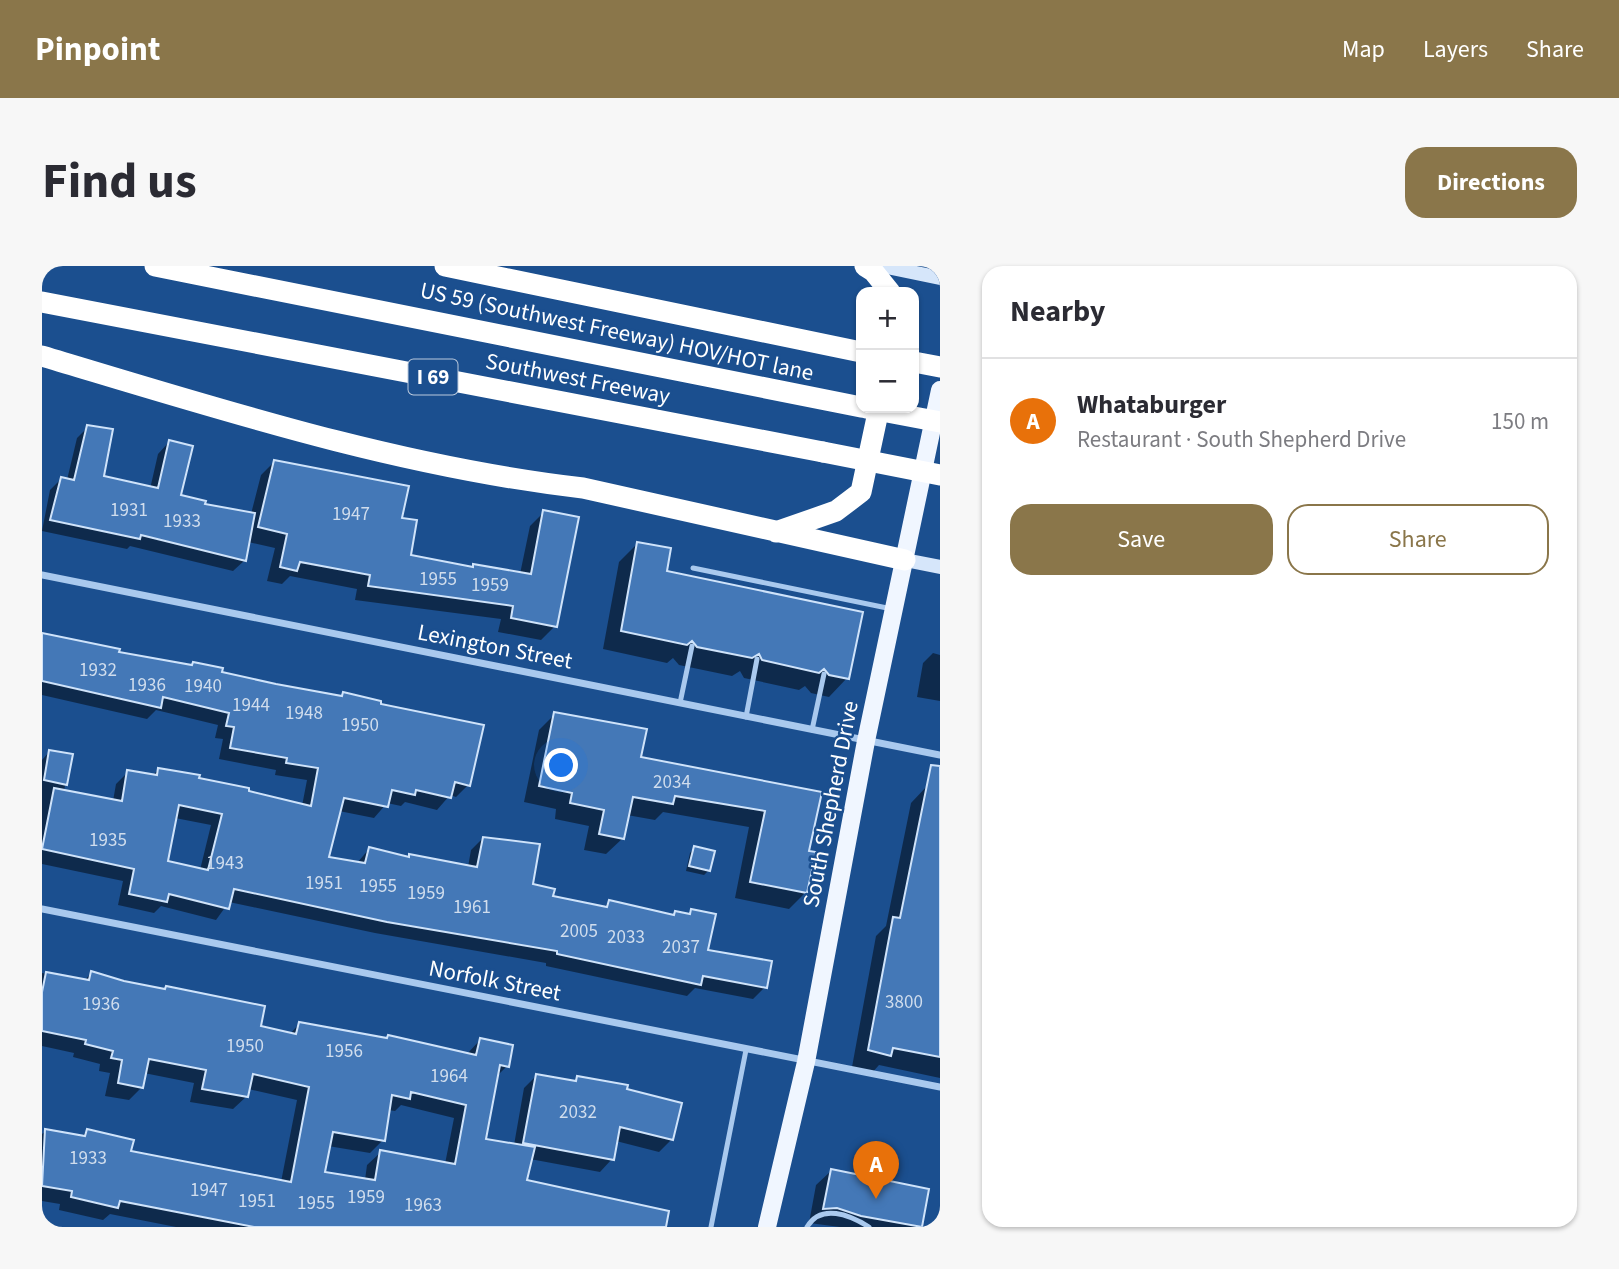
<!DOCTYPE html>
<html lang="en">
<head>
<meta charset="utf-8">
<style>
  :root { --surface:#fff; --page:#f7f7f7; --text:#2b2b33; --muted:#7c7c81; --line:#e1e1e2; --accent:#8a764a }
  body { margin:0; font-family:"Source Sans 3",sans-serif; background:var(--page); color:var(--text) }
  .controls { position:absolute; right:21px; top:21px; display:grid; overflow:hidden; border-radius:14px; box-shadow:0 2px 5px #0004 }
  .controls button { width:63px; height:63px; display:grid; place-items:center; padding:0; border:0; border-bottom:2px solid var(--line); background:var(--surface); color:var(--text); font:35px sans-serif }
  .you { position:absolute; left:520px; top:500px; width:24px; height:24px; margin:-18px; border:5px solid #fff; border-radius:50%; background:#1a73e8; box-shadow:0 0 0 10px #1a73e833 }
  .badge { display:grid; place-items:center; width:46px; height:46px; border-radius:50%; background:var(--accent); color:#fff; font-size:23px; font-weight:700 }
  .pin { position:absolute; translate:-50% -58px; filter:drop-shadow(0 2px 4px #0008) }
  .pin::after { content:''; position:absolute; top:37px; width:24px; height:21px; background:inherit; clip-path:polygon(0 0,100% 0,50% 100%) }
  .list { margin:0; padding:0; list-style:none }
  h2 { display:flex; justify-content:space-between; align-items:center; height:91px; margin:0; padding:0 28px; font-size:30px }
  h2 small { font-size:23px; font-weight:400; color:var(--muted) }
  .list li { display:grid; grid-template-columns:46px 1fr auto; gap:21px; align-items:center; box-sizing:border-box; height:126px; padding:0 28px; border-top:2px solid var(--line) }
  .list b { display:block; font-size:26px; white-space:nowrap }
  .list p { margin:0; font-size:23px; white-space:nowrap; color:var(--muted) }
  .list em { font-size:23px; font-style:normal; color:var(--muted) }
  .actions { display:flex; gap:14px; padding:21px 28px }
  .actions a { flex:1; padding:16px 0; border:2px solid var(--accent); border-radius:21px; text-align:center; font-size:24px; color:var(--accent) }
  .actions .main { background:var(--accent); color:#fff }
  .map { position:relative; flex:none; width:898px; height:961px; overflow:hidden; border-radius:21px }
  header { display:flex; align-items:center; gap:42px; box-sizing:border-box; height:98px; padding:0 35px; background:var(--accent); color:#fff }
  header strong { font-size:33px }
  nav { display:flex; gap:38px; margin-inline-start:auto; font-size:24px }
  .intro { display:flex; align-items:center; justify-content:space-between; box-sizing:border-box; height:168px; padding:0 42px }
  h1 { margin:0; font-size:49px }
  .button { padding:18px 32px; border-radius:21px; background:var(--accent); color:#fff; font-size:24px; font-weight:700 }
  main { display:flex; gap:42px; padding:0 42px }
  aside { flex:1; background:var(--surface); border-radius:21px; box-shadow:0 2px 5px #0004 }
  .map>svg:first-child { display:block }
</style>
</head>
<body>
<header>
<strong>Pinpoint</strong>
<nav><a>Map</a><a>Layers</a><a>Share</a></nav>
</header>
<div class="intro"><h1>Find us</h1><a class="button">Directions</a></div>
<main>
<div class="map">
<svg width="898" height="961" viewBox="0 0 898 961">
  <rect width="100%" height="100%" fill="#1b4f8f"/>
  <path fill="#0007" fill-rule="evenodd" d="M46 161 60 212 108 223 116 188 127 176 137 231 161 239 209 248 219 209 232 196 358 253 367 290 429 302 432 300 478 308 488 260 502 246 513 360 499 374 456 366 459 353 313 334 315 323 248 310 240 318 225 315 233 282 206 276 203 294 191 305 88 280 85 283 0 265 8 224 19 213 25 214 35 172Z
    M596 277 623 306 805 412 787 431 769 427 763 420 757 424 702 412 698 405 690 410 637 399 631 392 625 397 561 383 577 296Z
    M0 370 148 401 151 397 178 407 298 431 301 428 426 519 414 531 408 529 395 544 363 536 359 540 345 537 332 552 297 545 285 592 315 597 327 583 365 593 368 590 426 601 429 584 441 572 489 620 509 631 561 642 567 636 630 651 634 647 645 649 649 644 664 686 723 721 711 733 653 722 645 730 504 700V697L333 667 187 636 174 654 119 640 112 647 76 639 81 615 0 598V494L8 485 29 489 22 525 71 535 74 518 86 506 110 510 117 503 260 540 265 514 233 509 234 504 177 493 181 473 173 472 176 459 114 444 105 453 0 429ZM133 552 169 559 158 604 124 596Z
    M891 387 898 389V435L875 431 881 397Z
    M513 448 597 492 778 527 765 586 764 626 747 643 693 632 707 561 621 546 613 554 585 549 581 572 564 588 542 584 547 560 513 553 514 543 482 536 497 464Z
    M886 519 898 522V812L837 799 830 807 810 801 834 670 844 660 869 537Z
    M652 582 667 604 662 609 644 605 648 587Z
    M0 707 42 715 49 707 248 768 257 758 425 788 438 774 465 800 454 811 442 874 472 879 482 822 494 810 531 816 536 812 583 824 630 873 617 886 574 875 570 893 558 906 488 893 483 915 622 961H134L68 948 61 954 17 944 18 938 0 935V868L4 865 39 871 45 865 87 887 239 916 255 834 206 823 205 830 191 843 148 836 152 817 102 807 100 821 87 834 63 830 68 807 57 805 58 798 31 791 32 787 0 780ZM359 839 412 852 403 898 339 886 325 899 323 914 281 907 286 880 328 887 341 874 346 844 353 845Z
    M789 905 885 924 878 961H798L767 957 774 919Z"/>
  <path fill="#4478b7" stroke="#cfe3fa" stroke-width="2" fill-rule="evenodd" d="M45 159 71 163 62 210 116 222 127 174 151 180 139 229 164 235 163 238 213 247 204 295 99 269 98 273 8 254 19 211 32 214Z
    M232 194 367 220 360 252 375 254 369 289 431 301V298L489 308 501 244 537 251 515 361 469 352 471 340 326 320 328 309 258 296 255 305 238 301 245 268 216 261Z
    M595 276 629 282 625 305 821 346 807 413 787 409 782 403 777 407 720 394 717 388 710 392 655 381 650 375 645 379 579 365Z
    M0 367 78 383 77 386 150 399 151 396 181 402 180 406 234 418 300 430 301 426 339 435V438L442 459 428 520 413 516 409 532 374 524 373 529 350 524 346 541 302 532 287 591 323 597 327 581 367 591V588L435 601 441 571 498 578 491 618 513 623 511 630 565 641 567 634 632 649 633 645 648 648 649 643 674 648 666 684 730 695 725 722 661 710 659 719 515 688V685L345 656 192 623 187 643 127 628 125 636 87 628 92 603 0 583 12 522 80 535 85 504 115 509 116 502 158 509 157 512 207 522V525L269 540 276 502 244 497 245 492 188 482 192 461 184 460 187 447 121 431 119 442 0 415ZM137 539 180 548 166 604 126 595Z
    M512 446 605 463 599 491 780 526 767 585 774 586 765 627 708 616 723 545 633 530 631 538 591 531 582 573 557 568 562 544 528 537 530 527 497 520Z
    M7 484 31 488 25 519 2 514Z
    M889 499 898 500V791L851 782 849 790 826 784 851 651 858 652Z
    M652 580 673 585 668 605 647 600Z
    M49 705 82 715 123 723 124 720 223 740 219 760 254 768 257 756 345 772 346 769 434 789 438 772 471 779 467 801 458 799 444 873 493 881 485 914 627 945 624 961H212L78 935 76 942 29 931 30 925 0 920 3 863 43 870 45 863 92 874 89 885 249 916 267 821 211 808 206 831 160 823 164 804 107 793 101 822 76 817 80 794 69 792 71 785 43 778 44 774 0 765V726L4 706 47 714ZM369 826 424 839 413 898 338 884 333 914 283 906 291 866 343 875 350 829 368 833Z
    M494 808 534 815 535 810 586 819 585 823 640 837 631 874 578 861 572 894 481 877Z
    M789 903 887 923 880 961 819 950 795 942 781 943Z"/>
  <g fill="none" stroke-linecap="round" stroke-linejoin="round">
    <path stroke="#a9c9ee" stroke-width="5" d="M651 302 850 343
      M638 437 650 380
      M704 451 715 393
      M770 464 782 408
      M669 961 704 784
      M765 961C779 937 808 949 827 961"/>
    <path stroke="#a9c9ee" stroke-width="7" d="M0 309 898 489
      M0 643 898 821"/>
    <path stroke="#d6e6fa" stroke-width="14" d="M840 0 898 12
      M863 294 898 301"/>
    <path stroke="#f0f6ff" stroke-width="18" d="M725 961 764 796 824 475 898 124"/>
    <path stroke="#fff" stroke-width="21" d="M113 0 819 141
      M403 0 819 86
      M823 0 831 5 848 26
      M0 36 781 186
      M0 90C177 143 357 201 541 222L863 294
      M872 96 898 101
      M734 266 794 245 819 226 837 142"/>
    <path stroke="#fff" stroke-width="21" d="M824 142 898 156
      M781 186 898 209"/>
  </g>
  <g text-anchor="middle" stroke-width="5" stroke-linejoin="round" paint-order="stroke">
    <g font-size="19" fill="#d0dded">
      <text x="87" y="250">1931</text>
      <text x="309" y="254">1947</text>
      <text x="140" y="261">1933</text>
      <text x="396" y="319">1955</text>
      <text x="448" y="325">1959</text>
      <text x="56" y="410">1932</text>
      <text x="105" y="425">1936</text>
      <text x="161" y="426">1940</text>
      <text x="209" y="445">1944</text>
      <text x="262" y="453">1948</text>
      <text x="318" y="465">1950</text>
      <text x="630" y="522">2034</text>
      <text x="66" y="580">1935</text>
      <text x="183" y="603">1943</text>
      <text x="282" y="623">1951</text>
      <text x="336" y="626">1955</text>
      <text x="384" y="633">1959</text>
      <text x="430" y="647">1961</text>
      <text x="537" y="671">2005</text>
      <text x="584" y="677">2033</text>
      <text x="639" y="687">2037</text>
      <text x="862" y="742">3800</text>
      <text x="59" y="744">1936</text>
      <text x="203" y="786">1950</text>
      <text x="302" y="791">1956</text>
      <text x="407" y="816">1964</text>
      <text x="536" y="852">2032</text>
      <text x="46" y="898">1933</text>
      <text x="167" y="930">1947</text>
      <text x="324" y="937">1959</text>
      <text x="215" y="941">1951</text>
      <text x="274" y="943">1955</text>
      <text x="381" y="945">1963</text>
    </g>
    <rect fill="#1b4f8f" stroke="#bbcadd" stroke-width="2" x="366.5" y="93.5" width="49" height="35" rx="5"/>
    <g font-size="21" font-weight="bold" fill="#fff">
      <text x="391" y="118">I 69</text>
    </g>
    <g font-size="23" fill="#fff" stroke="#1b4f8f">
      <text transform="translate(575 65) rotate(12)" y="8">US 59 (Southwest Freeway) HOV/HOT lane</text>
      <text transform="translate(536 112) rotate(11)" y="8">Southwest Freeway</text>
      <text transform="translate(453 380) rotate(11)" y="8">Lexington Street</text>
      <text transform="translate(788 538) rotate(-79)" y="8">South Shepherd Drive</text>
      <text transform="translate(453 714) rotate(11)" y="8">Norfolk Street</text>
    </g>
  </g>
</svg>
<div class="controls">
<button>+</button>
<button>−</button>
</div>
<div class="you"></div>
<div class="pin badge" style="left:834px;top:933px;background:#e8710a">A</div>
</div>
<aside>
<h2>Nearby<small></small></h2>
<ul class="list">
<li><span class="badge" style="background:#e8710a">A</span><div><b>Whataburger</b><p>Restaurant · South Shepherd Drive</p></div><em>150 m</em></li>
</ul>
<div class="actions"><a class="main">Save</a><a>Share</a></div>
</aside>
</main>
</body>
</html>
